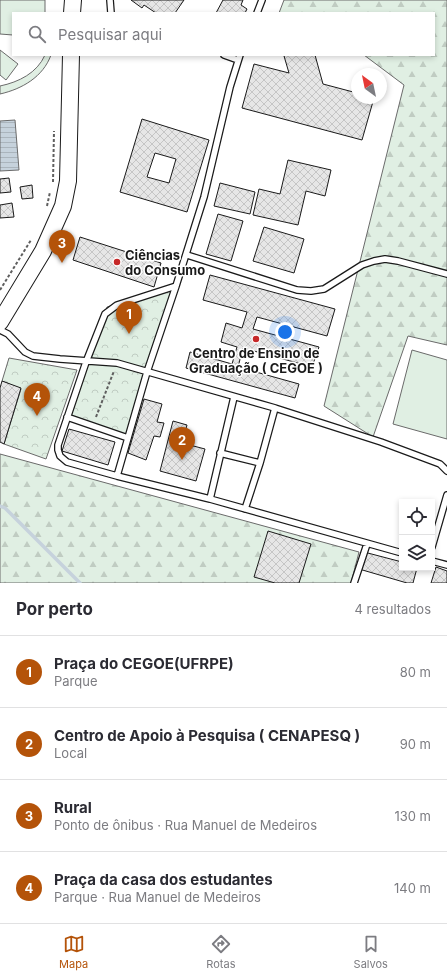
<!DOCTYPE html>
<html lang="pt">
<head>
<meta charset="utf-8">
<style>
  :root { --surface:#fff; --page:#f2f2f3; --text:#2b2b33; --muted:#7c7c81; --line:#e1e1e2; --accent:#b45309 }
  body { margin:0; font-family:Inter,sans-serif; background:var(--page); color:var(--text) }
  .controls { position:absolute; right:12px; bottom:12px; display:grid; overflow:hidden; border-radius:0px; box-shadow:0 2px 6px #0003 }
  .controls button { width:36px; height:36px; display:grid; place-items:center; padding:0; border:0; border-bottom:1px solid var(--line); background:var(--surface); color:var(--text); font:20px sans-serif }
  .compass { position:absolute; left:351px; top:68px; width:36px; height:36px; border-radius:50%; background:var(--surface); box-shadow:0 2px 6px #0003; rotate:327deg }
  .you { position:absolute; left:285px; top:332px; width:14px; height:14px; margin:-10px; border:3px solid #fff; border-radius:50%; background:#1a73e8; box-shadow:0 0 0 6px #1a73e833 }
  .badge { display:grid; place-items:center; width:26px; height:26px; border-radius:50%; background:var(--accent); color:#fff; font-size:13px; font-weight:700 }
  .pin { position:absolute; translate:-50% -33px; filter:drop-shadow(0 1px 2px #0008) }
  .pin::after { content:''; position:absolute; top:21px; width:14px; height:12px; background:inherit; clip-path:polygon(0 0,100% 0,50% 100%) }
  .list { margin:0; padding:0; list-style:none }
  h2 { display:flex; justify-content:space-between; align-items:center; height:52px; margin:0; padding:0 16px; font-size:17px }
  h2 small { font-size:13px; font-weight:400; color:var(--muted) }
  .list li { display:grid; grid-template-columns:26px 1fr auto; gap:12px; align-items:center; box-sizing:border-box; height:72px; padding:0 16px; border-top:1px solid var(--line) }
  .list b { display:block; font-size:15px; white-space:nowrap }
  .list p { margin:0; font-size:13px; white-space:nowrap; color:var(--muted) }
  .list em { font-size:13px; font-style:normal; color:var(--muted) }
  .icon { flex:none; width:22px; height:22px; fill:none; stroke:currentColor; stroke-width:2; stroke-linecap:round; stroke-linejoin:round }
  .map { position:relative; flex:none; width:447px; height:583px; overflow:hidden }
  .search { position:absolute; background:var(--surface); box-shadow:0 2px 6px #0003; left:12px; right:12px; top:12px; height:44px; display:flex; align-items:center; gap:10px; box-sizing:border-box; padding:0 14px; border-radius:0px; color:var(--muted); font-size:15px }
  .sheet { height:340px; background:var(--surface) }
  nav { display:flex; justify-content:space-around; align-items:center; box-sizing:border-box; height:56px; border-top:1px solid var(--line); background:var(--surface); font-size:11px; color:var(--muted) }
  nav a { display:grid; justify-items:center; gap:2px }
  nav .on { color:var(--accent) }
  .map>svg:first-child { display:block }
</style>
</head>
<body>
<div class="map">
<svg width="447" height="583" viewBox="0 0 447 583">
  <defs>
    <pattern id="forest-firs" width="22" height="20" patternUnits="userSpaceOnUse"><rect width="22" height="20" fill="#e0efe3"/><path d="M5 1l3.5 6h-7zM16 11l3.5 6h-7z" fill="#c0ccc2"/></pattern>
    <pattern id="park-crowns" width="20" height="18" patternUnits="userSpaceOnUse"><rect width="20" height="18" fill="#e0efe3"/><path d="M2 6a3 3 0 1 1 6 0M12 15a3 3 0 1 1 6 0" fill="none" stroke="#c0ccc2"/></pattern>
    <pattern id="water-rules" width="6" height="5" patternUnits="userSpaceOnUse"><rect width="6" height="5" fill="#c6d2dc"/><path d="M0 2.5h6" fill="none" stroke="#aab4bc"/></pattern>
    <pattern id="building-cross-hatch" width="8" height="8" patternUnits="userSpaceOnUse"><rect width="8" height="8" fill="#e6e6e6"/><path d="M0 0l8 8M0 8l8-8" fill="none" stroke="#c5c5c5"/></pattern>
  </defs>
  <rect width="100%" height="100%" fill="#fff"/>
  <path fill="url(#forest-firs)" stroke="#6a6a6a" d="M284 0H447V345L408 336 373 437 324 406 404 85 364 55H434V13H279Z
    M0 454 359 552 351 583H0Z"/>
  <path fill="url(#park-crowns)" stroke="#6a6a6a" d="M177 287 127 436 69 416 107 307Z
    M9 358 77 370 46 459 4 444 21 389 2 381Z"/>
  <path fill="#e0efe3" stroke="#6a6a6a" d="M0 0H45V13H13V35L0 34Z
    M0 50 18 64 6 80 0 75Z
    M45 55H51C43 77 22 89 0 94V86C19 82 37 73 45 55Z
    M412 350 447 360V439L393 424Z"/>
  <path fill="url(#water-rules)" stroke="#6a6a6a" d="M15 120 19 170 0 171V121Z"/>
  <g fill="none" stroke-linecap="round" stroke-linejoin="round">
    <path stroke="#c6d2dc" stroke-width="3.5" d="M0 506 5 508 80 583"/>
  </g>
  <path fill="url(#building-cross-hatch)" stroke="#1a1a1a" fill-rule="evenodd" d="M131 0H184L175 13H156L144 5 142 8Z
    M223 0H243L241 5 247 9 245 13H216Z
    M287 55H315L323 84 357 93V98H374L362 140 242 108 254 64 289 73 284 56Z
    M142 119 209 140 187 212 120 192ZM155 153 176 159 169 183 147 177Z
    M288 160 331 170 325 196 306 191 298 225 253 215 259 189 280 194Z
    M9 178 11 192 0 193V179Z
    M220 183 255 192 250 214 214 206Z
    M32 185 33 198 22 199 20 187Z
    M12 203 14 217 0 218V205Z
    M218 214 243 221 231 261 206 254Z
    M264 227 304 239 294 273 253 261Z
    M80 237 161 263 154 287 73 260Z
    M210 275 335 309 327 336 257 317 253 329 319 347 312 367 243 348 238 367 299 384 295 398 186 368 190 352 232 364 237 347 221 342 226 323 242 328 247 312 203 300Z
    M2 381 21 388 4 444 0 442V388Z
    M144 399 162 404 157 422 164 423 160 437 154 436 146 460 128 453Z
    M173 421 187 425 182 443 205 449 196 481 160 471Z
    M69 429 115 442 108 465 62 451Z
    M268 531 311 544 299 583H275L254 577Z
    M364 552 402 562V568H417L413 583H407L359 569Z
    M436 567 447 571V583H431Z"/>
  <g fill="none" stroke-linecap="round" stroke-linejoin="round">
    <defs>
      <path id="lane" d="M110 0 111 13
        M257 13 262 0
        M224 55 238 60
        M187 255 297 290 311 291 324 289 362 265 374 261 385 259 398 261 447 274
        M0 330 8 334 25 352 33 356 60 359 117 363 275 408 381 442 440 464 447 471
        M234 397 210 499 402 553
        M67 417 128 438
        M220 453 260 463
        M117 476 147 372 176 286
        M210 499 117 476 67 462 60 456 58 450V445L86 362 105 314 117 305 176 286 204 197 230 87 240 55
        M245 509 260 463 275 408
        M432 547 447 495
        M432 561 447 565
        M354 583 367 544"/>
      <path id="secondary" d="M72 13 73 0
        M0 322 43 251 63 206 68 181 71 55"/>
    </defs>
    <use href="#lane" stroke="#1a1a1a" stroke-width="8"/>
    <use href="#secondary" stroke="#1a1a1a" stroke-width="18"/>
    <path stroke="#5f5f5f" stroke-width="2" stroke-dasharray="3 2" stroke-linecap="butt" d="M53 182 54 131
      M47 206 50 192
      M0 290 31 240
      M96 417 114 371"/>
    <use href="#lane" stroke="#fff" stroke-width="5.5"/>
    <use href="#secondary" stroke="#fff" stroke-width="16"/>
  </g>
  <g fill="#c62828" stroke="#fff" stroke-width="1.5">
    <circle cx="117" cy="262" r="4"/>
    <circle cx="256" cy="339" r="4"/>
  </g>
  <g text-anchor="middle" stroke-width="3" stroke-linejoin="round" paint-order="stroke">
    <g font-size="13" font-weight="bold" fill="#1a1a1a" stroke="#fff" text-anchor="start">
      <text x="125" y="260">Ciências<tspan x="125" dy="15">do Consumo</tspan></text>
      <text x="256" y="358" text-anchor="middle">Centro de Ensino de<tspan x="256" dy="15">Graduação ( CEGOE )</tspan></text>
    </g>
  </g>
</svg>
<div class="controls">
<button><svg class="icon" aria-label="locate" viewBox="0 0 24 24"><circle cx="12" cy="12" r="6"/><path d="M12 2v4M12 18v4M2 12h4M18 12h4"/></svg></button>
<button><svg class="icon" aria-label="layers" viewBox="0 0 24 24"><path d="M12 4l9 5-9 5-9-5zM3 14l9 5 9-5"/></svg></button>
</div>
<svg class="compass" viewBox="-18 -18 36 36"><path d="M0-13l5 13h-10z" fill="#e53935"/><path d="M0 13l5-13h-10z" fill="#7c7c81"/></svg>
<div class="you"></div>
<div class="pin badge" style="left:129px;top:334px">1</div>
<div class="pin badge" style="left:182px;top:460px">2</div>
<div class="pin badge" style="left:62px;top:263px">3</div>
<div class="pin badge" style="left:37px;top:416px">4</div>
<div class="search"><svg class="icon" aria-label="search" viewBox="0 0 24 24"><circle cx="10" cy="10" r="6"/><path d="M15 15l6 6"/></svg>Pesquisar aqui</div>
</div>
<section class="sheet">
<h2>Por perto<small>4 resultados</small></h2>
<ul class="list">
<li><span class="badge">1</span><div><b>Praça do CEGOE(UFRPE)</b><p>Parque</p></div><em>80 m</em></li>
<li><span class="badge">2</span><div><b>Centro de Apoio à Pesquisa ( CENAPESQ )</b><p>Local</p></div><em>90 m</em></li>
<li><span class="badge">3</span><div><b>Rural</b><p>Ponto de ônibus · Rua Manuel de Medeiros</p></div><em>130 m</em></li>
<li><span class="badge">4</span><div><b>Praça da casa dos estudantes</b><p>Parque · Rua Manuel de Medeiros</p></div><em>140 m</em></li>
</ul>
</section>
<nav>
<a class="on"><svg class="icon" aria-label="map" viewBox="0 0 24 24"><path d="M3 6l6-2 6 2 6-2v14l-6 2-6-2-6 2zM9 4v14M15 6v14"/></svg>Mapa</a>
<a><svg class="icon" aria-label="directions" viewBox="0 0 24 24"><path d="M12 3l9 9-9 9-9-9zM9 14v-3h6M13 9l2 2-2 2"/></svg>Rotas</a>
<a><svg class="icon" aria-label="saved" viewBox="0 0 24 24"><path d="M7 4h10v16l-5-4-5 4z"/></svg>Salvos</a>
</nav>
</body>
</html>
